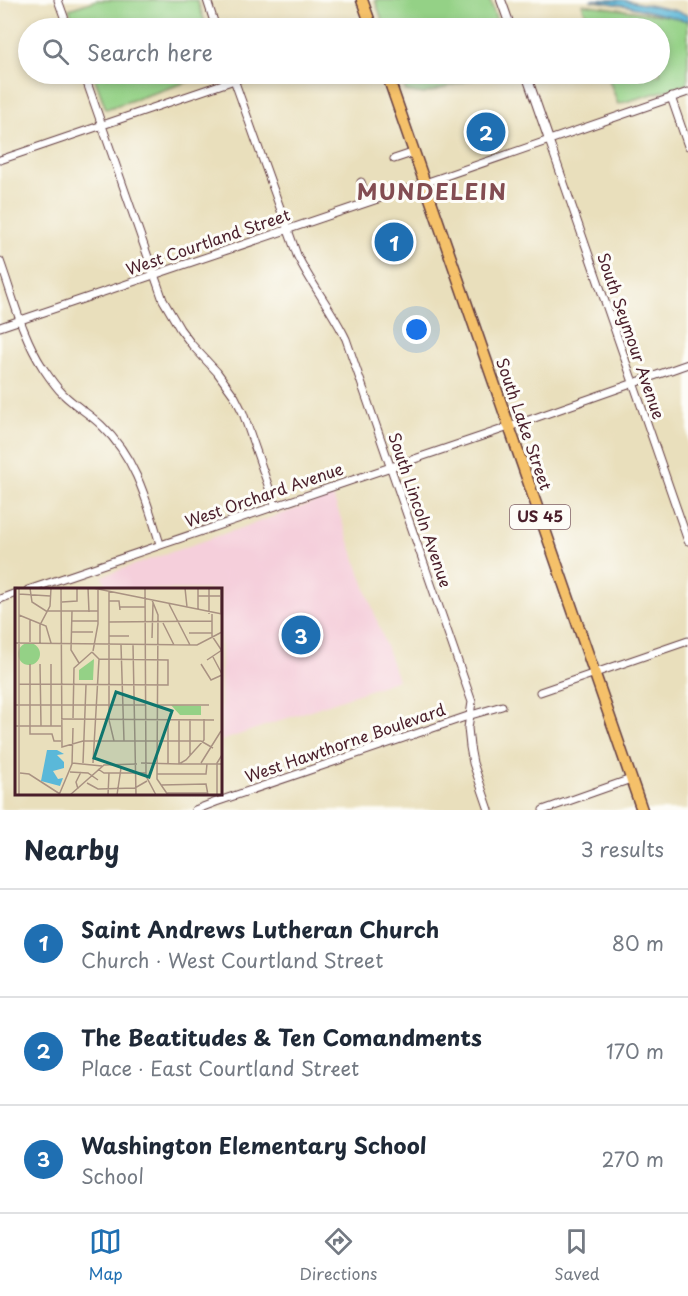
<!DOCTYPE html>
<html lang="en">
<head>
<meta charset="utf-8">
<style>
  :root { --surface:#fff; --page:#f6f6f7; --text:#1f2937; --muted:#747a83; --line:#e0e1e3; --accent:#1f6fb2 }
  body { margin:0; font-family:"Playpen Sans",sans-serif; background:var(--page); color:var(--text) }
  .you { position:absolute; left:417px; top:330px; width:21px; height:21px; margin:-15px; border:4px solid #fff; border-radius:50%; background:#1a73e8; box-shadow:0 0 0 9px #1a73e833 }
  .badge { display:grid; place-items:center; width:39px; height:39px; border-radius:50%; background:var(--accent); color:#fff; font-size:20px; font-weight:700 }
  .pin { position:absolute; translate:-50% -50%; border:3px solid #fff; box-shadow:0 2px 6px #0006 }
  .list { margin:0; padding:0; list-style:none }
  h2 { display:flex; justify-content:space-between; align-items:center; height:78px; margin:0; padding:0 24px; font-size:26px }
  h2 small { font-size:20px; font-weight:400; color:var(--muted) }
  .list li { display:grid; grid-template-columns:39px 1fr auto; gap:18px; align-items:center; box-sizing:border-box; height:108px; padding:0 24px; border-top:2px solid var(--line) }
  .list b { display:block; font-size:22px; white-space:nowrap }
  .list p { margin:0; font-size:20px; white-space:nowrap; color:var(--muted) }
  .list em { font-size:20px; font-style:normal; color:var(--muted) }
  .icon { flex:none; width:33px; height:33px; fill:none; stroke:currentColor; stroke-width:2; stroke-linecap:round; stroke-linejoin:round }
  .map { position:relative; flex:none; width:688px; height:810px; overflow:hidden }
  .search { position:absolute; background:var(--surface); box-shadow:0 3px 9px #0003; left:18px; right:18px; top:18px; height:66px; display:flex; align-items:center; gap:15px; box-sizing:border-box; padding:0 21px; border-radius:33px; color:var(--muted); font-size:22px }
  .sheet { height:402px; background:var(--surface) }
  nav { display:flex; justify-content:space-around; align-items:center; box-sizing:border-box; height:84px; border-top:2px solid var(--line); background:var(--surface); font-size:16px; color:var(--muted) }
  nav a { display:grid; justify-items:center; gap:3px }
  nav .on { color:var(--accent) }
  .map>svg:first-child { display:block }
</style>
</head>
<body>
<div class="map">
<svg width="688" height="810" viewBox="0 0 688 810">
  <rect width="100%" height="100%" fill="#fdfcf7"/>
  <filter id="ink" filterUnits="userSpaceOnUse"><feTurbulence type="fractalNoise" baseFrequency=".0167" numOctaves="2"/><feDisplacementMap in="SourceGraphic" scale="12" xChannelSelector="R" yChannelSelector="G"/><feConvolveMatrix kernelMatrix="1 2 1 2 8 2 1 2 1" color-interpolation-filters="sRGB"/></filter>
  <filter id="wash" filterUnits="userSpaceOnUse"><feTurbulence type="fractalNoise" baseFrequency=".008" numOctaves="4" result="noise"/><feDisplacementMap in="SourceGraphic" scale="24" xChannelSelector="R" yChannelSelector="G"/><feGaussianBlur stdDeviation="1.35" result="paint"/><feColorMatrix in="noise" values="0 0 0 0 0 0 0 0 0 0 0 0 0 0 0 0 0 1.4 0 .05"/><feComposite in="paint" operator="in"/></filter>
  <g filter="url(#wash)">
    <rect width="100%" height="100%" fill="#e9dfbc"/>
    <path fill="#f5cfdb" d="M333 496 398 680 221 741 220 590 108 589 102 576Z"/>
    <path fill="#94d186" stroke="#6f7858" stroke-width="1.5" d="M97 0H197L207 28H76L69 9Z
      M375 0H490L499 28H385Z
      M582 4 688 19V84L618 104 607 74H660V28H591Z
      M93 74H211L106 109Z
      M400 74H489L424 94 406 91Z"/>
    <path fill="#5ab8d9" stroke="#526c82" stroke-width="1.5" d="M590 0H623L673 10 688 15V21L628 6Z"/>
  </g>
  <g filter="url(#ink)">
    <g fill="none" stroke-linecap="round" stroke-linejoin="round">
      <defs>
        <path id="minor" d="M58 0 68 28
          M207 0 216 28
          M84 74 163 300 180 329 192 345 217 372 235 397 243 413 275 505
          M232 74 297 255C311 284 332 310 346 339L472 702 468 728 470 747 473 763 489 810
          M671 97 688 146
          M549 140 688 541
          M394 159 415 152
          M0 160 252 74
          M361 182 368 202
          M0 261C13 297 22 336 43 368 49 377 55 386 63 394 75 406 90 414 102 426 136 458 147 502 160 544
          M0 327 425 183 688 92
          M28 590 509 427 688 364
          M0 599 16 593
          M540 692 688 641
          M195 810 216 802 471 715 502 706
          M543 810 631 779"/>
        <path id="tertiary" d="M501 0 511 28
          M526 74 549 140"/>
        <path id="primary" d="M362 0 372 28
          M387 74 642 810"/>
      </defs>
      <use href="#minor" stroke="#623c41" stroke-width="9"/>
      <use href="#tertiary" stroke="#623c41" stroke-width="10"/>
      <use href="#primary" stroke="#623c41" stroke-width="13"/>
      <use href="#minor" stroke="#fff" stroke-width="7"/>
      <use href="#tertiary" stroke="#fff" stroke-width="8"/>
      <use href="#primary" stroke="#f5c16b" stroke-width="10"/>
    </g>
  </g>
  <g text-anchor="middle" stroke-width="6" stroke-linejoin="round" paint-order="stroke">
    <rect fill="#fdfcf7" stroke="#806168" stroke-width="1.5" x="510" y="505" width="60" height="24" rx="4.5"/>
    <g font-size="15" font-weight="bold" fill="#4a1f2b">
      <text x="540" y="522">US 45</text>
    </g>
    <g font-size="16" fill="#4a1f2b" stroke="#fdfcf7">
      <text transform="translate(208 242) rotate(-19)" y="6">West Courtland Street</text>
      <text transform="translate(631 336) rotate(71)" y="6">South Seymour Avenue</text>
      <text transform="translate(524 424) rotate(71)" y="6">South Lake Street</text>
      <text transform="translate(264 495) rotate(-19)" y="6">West Orchard Avenue</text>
      <text transform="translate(420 510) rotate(71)" y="6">South Lincoln Avenue</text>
      <text transform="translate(345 743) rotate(-19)" y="6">West Hawthorne Boulevard</text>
    </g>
    <g font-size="22" font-weight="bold" letter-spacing="1.5" fill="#834d52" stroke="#fdfcf7">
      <text x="432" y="200">MUNDELEIN</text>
    </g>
  </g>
  <g transform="translate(15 588)">
    <rect width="207" height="207" fill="#e9dfbc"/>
    <path d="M3 66a11 11 0 1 1 22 0a11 11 0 1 1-22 0ZM79 71 78 92H64V82ZM156 117 186 118V127H165Z" fill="#94d186"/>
    <path d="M32 162H42L49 166 42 167 49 174V180L38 183 43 191 48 190 45 198 26 193Z" fill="#5ab8d9"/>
    <path fill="none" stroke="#a99282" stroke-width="1.5" d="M4 0V207M15 0 17 14 31 23H83M46 0 47 159 68 153H186L198 160M73 0 74 24M78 0 207 26M130 0 131 188 141 207M170 0 172 19M206 0V25M94 3V132L99 153M4 6 35 8M183 8H205M137 12 143 27 142 191 153 207M94 13H104L105 22M47 14 62 13V0M154 16 175 57M105 19H130M183 21V0M57 23 56 62 64 75M194 26V0M197 26V48L207 63M4 27 31 38 36 55M56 33H83M94 34 197 33M148 35 159 57M56 44H78M174 45H197M94 48H114M137 50 138 15M15 54V32M0 55 182 57 207 44M25 55V37L35 18 36 0M106 57 109 153M118 57 121 207M78 63 83 36V2M77 64 84 71 78 175M198 69 207 86M192 72 207 62M15 76V146H37L39 153H46M25 76 26 138M36 76V138M186 76 196 92 207 87M4 96 153 97V72L84 71M0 117H131M142 117H194M58 130 59 80 77 64M46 131 199 132M153 131V176M164 131V176H207M175 131V168M0 138H46M57 175 87 178M68 175 71 97M126 175 164 176 171 172 189 152V131M186 175 206 143M83 181 89 185H131M55 184 73 185 83 192M5 185 14 186 45 206M142 186H191L192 176M72 195 83 201 120 200 132 193M146 197 191 196 193 207M63 201 61 194 66 184M152 205H193M44 207 57 176 58 140M55 207 89 177 122 176M93 207 94 185M102 207 106 180M202 207V175L207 167"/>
    <path fill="#0f766e" fill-opacity="0.15" stroke="#0f766e" stroke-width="3" d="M101 104 157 123 134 189 79 170Z"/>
    <rect width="207" height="207" fill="none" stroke="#4a1f2b" stroke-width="3"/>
  </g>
</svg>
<div class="you"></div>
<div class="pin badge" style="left:394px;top:242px">1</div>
<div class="pin badge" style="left:486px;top:132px">2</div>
<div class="pin badge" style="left:301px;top:635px">3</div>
<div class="search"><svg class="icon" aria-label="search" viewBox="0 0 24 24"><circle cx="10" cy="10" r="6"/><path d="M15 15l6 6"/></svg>Search here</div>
</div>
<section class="sheet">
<h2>Nearby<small>3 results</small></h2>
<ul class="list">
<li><span class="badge">1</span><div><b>Saint Andrews Lutheran Church</b><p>Church · West Courtland Street</p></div><em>80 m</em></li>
<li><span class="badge">2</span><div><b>The Beatitudes &amp; Ten Comandments</b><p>Place · East Courtland Street</p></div><em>170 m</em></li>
<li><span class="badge">3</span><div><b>Washington Elementary School</b><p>School</p></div><em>270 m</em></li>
</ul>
</section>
<nav>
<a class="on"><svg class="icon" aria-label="map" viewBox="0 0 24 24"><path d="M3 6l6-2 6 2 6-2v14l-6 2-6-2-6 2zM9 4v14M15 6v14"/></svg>Map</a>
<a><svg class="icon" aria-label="directions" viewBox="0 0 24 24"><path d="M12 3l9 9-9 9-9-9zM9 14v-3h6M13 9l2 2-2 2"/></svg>Directions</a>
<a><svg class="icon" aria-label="saved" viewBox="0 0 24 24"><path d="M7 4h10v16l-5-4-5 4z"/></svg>Saved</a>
</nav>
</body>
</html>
